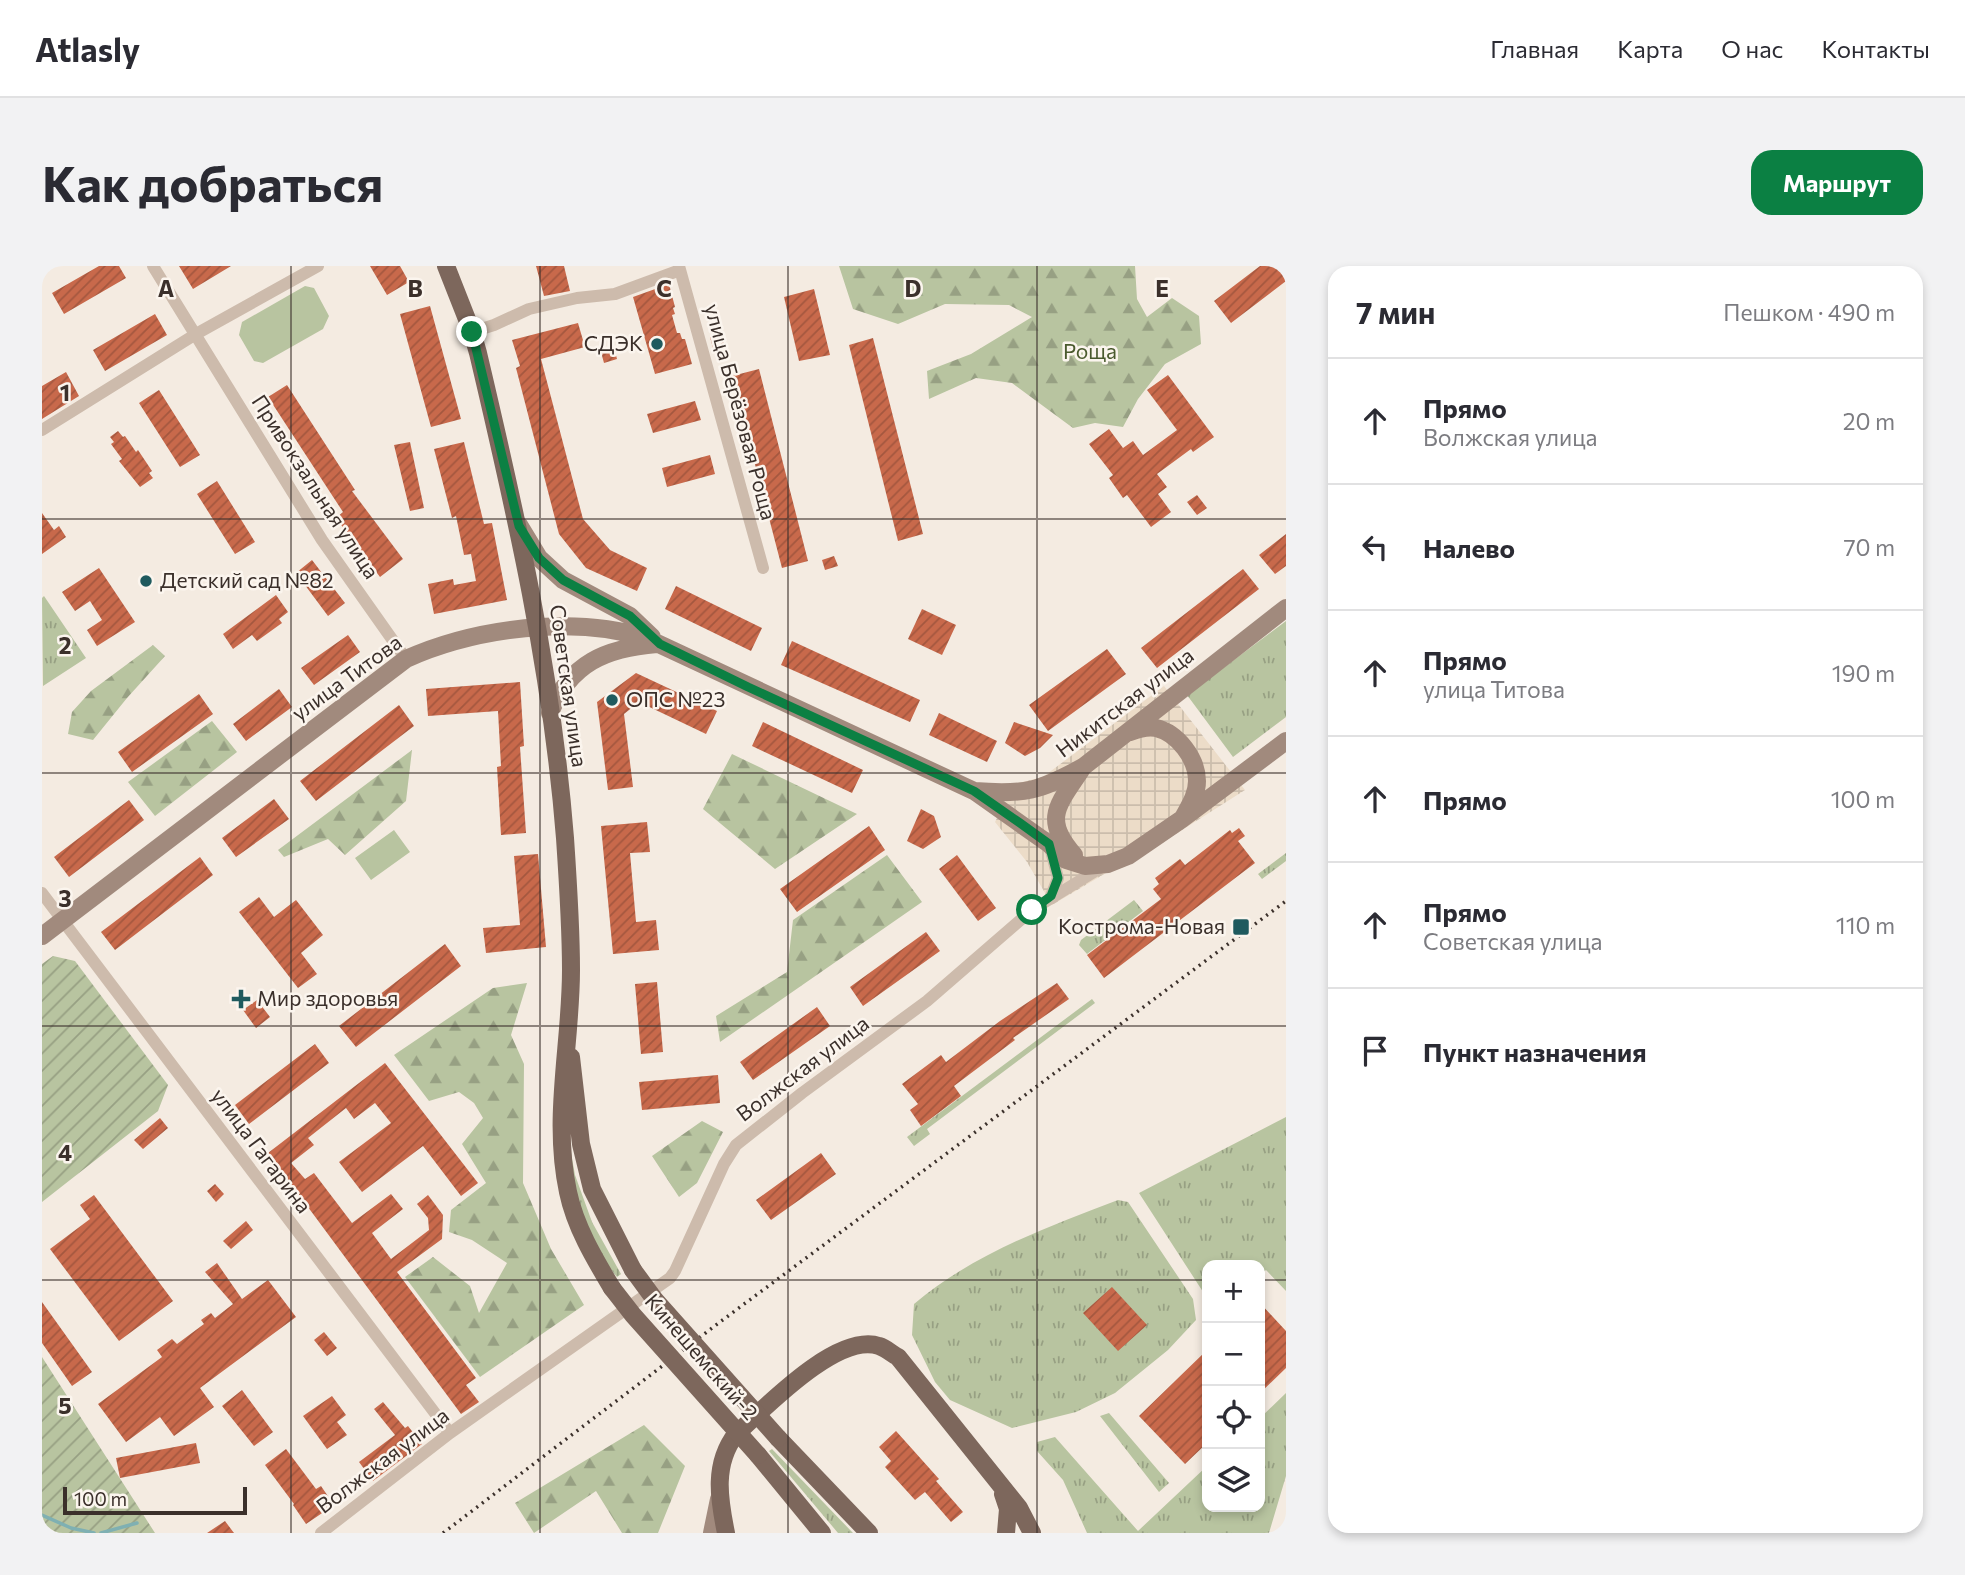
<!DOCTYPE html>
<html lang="ru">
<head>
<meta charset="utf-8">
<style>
  :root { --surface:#fff; --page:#f2f2f3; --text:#2b2b33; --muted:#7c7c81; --line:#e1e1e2; --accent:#0b8043 }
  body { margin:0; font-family:Commissioner,sans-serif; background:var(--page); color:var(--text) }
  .controls { position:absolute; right:21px; bottom:21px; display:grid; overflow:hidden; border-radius:14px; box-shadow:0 4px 10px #0003 }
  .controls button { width:63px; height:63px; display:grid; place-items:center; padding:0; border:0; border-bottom:2px solid var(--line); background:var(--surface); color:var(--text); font:35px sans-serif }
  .scale { position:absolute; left:21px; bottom:18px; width:184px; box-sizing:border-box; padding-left:7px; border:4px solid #3b302b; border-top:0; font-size:19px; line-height:24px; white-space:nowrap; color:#3b302b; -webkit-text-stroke:5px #fbf5ee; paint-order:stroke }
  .stop { position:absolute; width:21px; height:21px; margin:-16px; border:5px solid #0b8043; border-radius:50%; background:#fff }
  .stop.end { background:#0b8043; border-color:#fff; box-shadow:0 2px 7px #0008 }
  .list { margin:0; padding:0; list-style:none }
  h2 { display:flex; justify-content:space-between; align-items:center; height:91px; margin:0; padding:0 28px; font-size:30px }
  h2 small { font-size:23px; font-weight:400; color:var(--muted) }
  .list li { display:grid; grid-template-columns:46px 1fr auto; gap:21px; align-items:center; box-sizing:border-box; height:126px; padding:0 28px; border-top:2px solid var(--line) }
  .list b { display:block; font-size:26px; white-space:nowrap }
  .list p { margin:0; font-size:23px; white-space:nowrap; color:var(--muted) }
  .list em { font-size:23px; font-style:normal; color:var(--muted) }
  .icon { flex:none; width:38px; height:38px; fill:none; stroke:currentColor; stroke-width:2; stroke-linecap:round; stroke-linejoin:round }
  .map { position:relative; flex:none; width:1244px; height:1267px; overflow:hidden; border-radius:21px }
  header { display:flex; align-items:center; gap:42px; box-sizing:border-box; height:98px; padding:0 35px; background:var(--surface); border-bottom:2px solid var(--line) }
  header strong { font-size:33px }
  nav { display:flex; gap:38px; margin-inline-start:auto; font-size:24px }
  .intro { display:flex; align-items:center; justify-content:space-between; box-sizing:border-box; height:168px; padding:0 42px }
  h1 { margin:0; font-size:49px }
  .button { padding:18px 32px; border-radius:21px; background:var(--accent); color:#fff; font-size:24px; font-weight:700 }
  main { display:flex; gap:42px; padding:0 42px }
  aside { flex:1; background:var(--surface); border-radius:21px; box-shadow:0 4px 10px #0003 }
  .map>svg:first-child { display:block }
</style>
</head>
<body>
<header>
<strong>Atlasly</strong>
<nav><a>Главная</a><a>Карта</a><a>О нас</a><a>Контакты</a></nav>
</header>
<div class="intro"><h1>Как добраться</h1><a class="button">Маршрут</a></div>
<main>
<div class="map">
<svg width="1244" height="1267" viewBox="0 0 1244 1267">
  <defs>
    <pattern id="grass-tufts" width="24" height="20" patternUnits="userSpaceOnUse" patternTransform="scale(1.75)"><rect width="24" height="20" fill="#b8c4a0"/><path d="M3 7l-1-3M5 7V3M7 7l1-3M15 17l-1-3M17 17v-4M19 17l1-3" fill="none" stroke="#97a083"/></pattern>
    <pattern id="forest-firs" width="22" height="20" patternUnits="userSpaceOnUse" patternTransform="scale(1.75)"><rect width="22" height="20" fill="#b8c4a0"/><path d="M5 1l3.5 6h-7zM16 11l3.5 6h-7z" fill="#97a083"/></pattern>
    <pattern id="garden-furrows" width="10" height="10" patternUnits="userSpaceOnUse" patternTransform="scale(1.75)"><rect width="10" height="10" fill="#b8c4a0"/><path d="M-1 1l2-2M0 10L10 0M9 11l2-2" fill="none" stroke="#97a083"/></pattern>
    <pattern id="plaza-grid" width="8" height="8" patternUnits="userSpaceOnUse" patternTransform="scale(1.75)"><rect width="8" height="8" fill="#ecdcc8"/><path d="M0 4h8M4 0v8" fill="none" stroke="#cbbdac"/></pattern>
    <pattern id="building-hatch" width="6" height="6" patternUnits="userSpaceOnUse" patternTransform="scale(1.75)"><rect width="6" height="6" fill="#c8694b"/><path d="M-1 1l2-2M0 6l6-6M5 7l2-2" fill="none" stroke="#a4573f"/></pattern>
  </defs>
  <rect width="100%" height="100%" fill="#f4ebe1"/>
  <path fill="url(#grass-tufts)" d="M2 330 44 392 1 420 0 332Z
    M1244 355V451L1191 491 1145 429Z
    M1244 587V595L1220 613 1216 608Z
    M1092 634 1101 645 1045 688 1037 679 1039 674Z
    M1050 733 1053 737 885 863 888 868 872 880 865 871Z
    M1244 851V1025L1224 1004 1218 1009V999H1165V1032L1097 927Z
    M524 859 533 909 550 956 579 1008 575 1011C536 964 528 918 524 859Z
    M1076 934 1086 936 1151 1033 1154 1054 1126 1084 1073 1127 1034 1146 970 1162 908 1134 893 1116 870 1069 872 1038C931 988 1005 961 1076 934Z
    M1244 1127V1210L1227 1267H1045L1021 1214 995 1185V1176L1013 1171 1096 1265 1165 1200V1241H1218V1152Z
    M1067 1147 1127 1217 1117 1226 1058 1150Z
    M730 1183 811 1267H796L727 1185Z"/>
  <path fill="url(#forest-firs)" d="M797 0H1093L1095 33 1105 51 1130 32 1157 50 1159 78 1123 98 1096 133 1081 161 1053 157 1031 162 970 117 934 112 887 133 885 105 929 88 990 51 967 39 903 38 856 58 811 43Z
    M111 379 123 390 85 432 51 474 26 468 30 446 49 425Z
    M170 455 195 486 113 550 86 516Z
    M370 484 364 535 303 589 286 573 242 591 236 584Z
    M690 488 815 548 733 603 661 543Z
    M845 589 880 636 678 776 674 750 745 706 751 654Z
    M485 717 469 769 482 798 481 917 509 983 542 1039 438 1111 363 1011 391 991 428 1020 437 1047 465 997 430 974 407 966 409 944 444 917 420 878 441 852 432 837 417 826 387 835 352 789 451 722Z
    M660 855 681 866 655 917 637 931 610 890Z
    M602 1159 643 1200 616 1267H580L554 1225 492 1267 473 1237Z"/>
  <path fill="url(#garden-furrows)" d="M11 690 33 695 126 819 116 845 0 936V698Z
    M0 1091 113 1267H0Z"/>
  <path fill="#b8c4a0" d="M263 20 272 22 287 50 281 63 221 97 212 95 197 69 200 56Z
    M352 564 368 586 329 614 313 592Z"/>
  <path fill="url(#plaza-grid)" d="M1122 420 1203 524 1082 601 1069 604 1010 639 985 596 953 556 972 518 1001 511Z"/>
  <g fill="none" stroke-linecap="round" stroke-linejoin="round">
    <path stroke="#7fb0b2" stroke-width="3.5" d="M0 1249 29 1262 52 1267
      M59 1267 95 1257"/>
  </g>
  <path fill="url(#building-hatch)" d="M57 0H77L84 12 22 48 10 27Z
    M137 0H189L151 23Z
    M328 0H358L367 16 345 29Z
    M494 0H522L528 25 502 30Z
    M1218 0H1244V15L1189 57 1172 35Z
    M627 18 633 41 631 42 633 48 630 49 635 67H638L640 73H643L650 98 613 108 591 31Z
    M772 23 788 89 757 95 742 31Z
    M388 40 419 153 389 161 358 48Z
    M113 48 125 69 63 105 51 84Z
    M536 57 543 81 499 93 541 253 568 284 605 302 595 325 544 302 517 268 474 102 478 100 470 74Z
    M680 68 683 79 671 82 668 71Z
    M831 72 881 268 856 275 807 79Z
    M572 82 575 93 562 97 559 86Z
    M717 103 766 295 740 302 690 110Z
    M24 106 37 130 0 153V120Z
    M1126 109 1172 171 1151 186 1149 183 1115 208 1125 221 1116 228 1129 246 1109 261 1085 229 1081 232 1067 212 1071 209 1047 178 1067 163 1081 182 1091 175 1101 189 1135 164 1105 124Z
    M245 119 313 224 310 225 361 293 338 311 294 252 301 246 226 131Z
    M117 124 158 189 138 201 97 137Z
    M653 135 659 154 611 167 605 148Z
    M76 165 81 171 83 170 94 186 96 184 110 205 107 207 111 212 98 221 77 195 80 193 69 178 72 176 68 171Z
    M368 176 382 242 368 245 352 179Z
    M422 176 442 258 450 257 465 334 392 348 386 318 411 313 412 319 434 315 429 288 422 289 414 250 410 252 392 183Z
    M668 189 673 208 625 221 620 202Z
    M175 215 213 276 193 288 155 228Z
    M1155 229 1165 242 1155 249 1145 236Z
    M0 247 12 264 17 260 24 271 0 288Z
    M1244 268V300L1233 308 1217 289Z
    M792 290 796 300 783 304 780 294Z
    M270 294 303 337 286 350 254 307Z
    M57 302 93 356 55 380 45 364 60 354 48 335 33 345 20 326Z
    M1201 303 1217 323 1115 402 1099 382Z
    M634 320 720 362 709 385 623 343Z
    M234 329 246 346 237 353 240 357 215 375 210 369 191 383 181 368Z
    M880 343 914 359 900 389 866 373Z
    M306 369 318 386 272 419 259 402Z
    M750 375 878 434 868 456 739 399Z
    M1065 383 1084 408 1006 465 987 439Z
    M594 407 675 445 664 468 597 436 582 448 591 521 566 524 555 436Z
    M478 416 482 480 478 481 484 567 459 569 455 501 459 500 456 445 386 450 384 423Z
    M237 423 250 441 204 475 191 458Z
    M157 428 171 448 90 506 76 486Z
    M357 439 372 460 274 535 258 515Z
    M897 447 955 475 945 496 887 469Z
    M721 456 821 504 810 527 710 480Z
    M972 456 1011 469 998 482 983 490 963 477Z
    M232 533 247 553 194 591 180 572Z
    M87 534 102 554 27 611 12 591Z
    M879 543 892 550 899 571 881 583 865 575Z
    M605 556 608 586 588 587 594 656 614 654 617 684 571 688 559 560Z
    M827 560 843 584 755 646 738 623Z
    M1197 562 1203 570 1196 575 1213 597 1062 712 1045 689 1119 633 1111 623 1117 618 1113 612 1138 593 1143 599 1188 564 1190 567Z
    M496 588 504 681 444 687 441 662 478 659 472 590Z
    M915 589 954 642 936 655 897 603Z
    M158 591 171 609 73 684 59 666Z
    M217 631 232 651 254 634 281 669 259 687 275 708 256 722 197 646Z
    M884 666 898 685 821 740 808 721Z
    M403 678 419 700 314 781 297 760Z
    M615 716 621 786 599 788 593 718Z
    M1015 717 1027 733 971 772 973 774 912 820 919 830 879 860 868 844 876 838 860 818 899 789 904 796 958 755Z
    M215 734 228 751 214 762 201 744Z
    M775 741 788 760 711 814 698 796Z
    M273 778 287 797 207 858 193 839Z
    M343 797 436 917 419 930 381 880 320 926 297 896 349 857 333 837 312 853 304 842 266 872 272 879 249 897 263 913 272 907 310 957 349 928 361 943 330 967 349 993 387 964 386 952 375 938 386 929 401 949 400 973 355 1006 434 1112 424 1119 437 1136 419 1148 226 887Z
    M676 809 678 837 600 844 597 816Z
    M118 852 126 862 101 883 92 874Z
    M779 887 794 908 729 954 714 934Z
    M173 918 182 928 174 936 165 925Z
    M52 929 131 1035 77 1075 8 983 48 953 38 939Z
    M204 955 211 964 189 983 181 975Z
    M175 997 200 1033 226 1014 254 1051 158 1122 172 1141 132 1170 118 1151 84 1176 56 1138 120 1091 115 1084 130 1073 135 1078 162 1058 159 1054 169 1047 173 1052 191 1038 163 1006Z
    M1070 1021 1105 1059 1076 1085 1041 1047Z
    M0 1036 50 1106 30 1120 0 1077Z
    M1218 1037 1244 1065V1102L1218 1127Z
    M282 1066 295 1082 285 1090 272 1074Z
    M1165 1084V1177L1143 1198 1097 1150Z
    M200 1124 231 1166 212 1180 180 1140Z
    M290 1130 304 1149 295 1156 305 1169 285 1183 261 1150Z
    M341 1136 363 1162 366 1160 380 1178 331 1215 317 1196 353 1169 332 1143Z
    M854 1165 897 1213 894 1215 921 1246 909 1256 883 1226 873 1234 843 1201 849 1195 837 1181Z
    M154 1177 158 1197 78 1212 74 1192Z
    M244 1183 274 1223 279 1220 292 1239 264 1258 251 1239 252 1238 223 1199Z
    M183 1255 192 1267H165Z"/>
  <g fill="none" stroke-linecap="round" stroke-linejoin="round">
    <path stroke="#cdbbac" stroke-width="12" d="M111 0 280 274 364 393
      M637 0 721 302
      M430 66 452 59 487 43 535 32 573 28 638 4
      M0 164 154 68 276 0
      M1008 581 1016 612 1009 630
      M0 627 408 1167
      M279 1267 408 1167 628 1012 633 1005 682 898 694 879 760 827 885 735 990 644 1060 601"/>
    <path stroke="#a18a7d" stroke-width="18" d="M477 259 497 292 521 314 588 350 610 371
      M508 447C528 397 564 382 615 378
      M1088 466C1096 463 1105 460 1114 462 1136 467 1155 493 1155 515 1155 528 1148 539 1142 550
      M932 525C984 529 997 525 1041 501L1244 342
      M1032 589C1000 553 1016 539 1039 504
      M0 670 364 393C433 362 532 349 604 372L932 525 1007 578 1024 594 1043 600 1066 598 1086 590 1140 553 1244 475
      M670 1267 677 1233"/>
    <path stroke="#7d675c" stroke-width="18" d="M404 0 430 66 436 87C474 248 510 406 523 572 526 616 529 661 529 704 529 779 510 852 526 926 533 960 552 992 570 1022
      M529 791 539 878 550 923 591 1004
      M736 1172 827 1267
      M716 1189 780 1267
      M961 1228 966 1243 964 1267
      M684 1267C677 1233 671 1198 694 1168 723 1142 795 1066 837 1080 844 1082 850 1088 856 1091L977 1242 990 1267"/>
    <path stroke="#3b302b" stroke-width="3.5" stroke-dasharray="2 5" stroke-linecap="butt" d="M401 1267 678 1056 1244 635"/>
    <path stroke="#7d675c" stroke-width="18" d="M591 1004 613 1034 736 1172
      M570 1022 591 1049 716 1189"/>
  </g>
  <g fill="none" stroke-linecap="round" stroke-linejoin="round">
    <path stroke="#0b8043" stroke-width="9" d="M430 66 477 260 497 292 521 314 588 350 618 378 706 421 932 525 978 557 1007 578 1016 612 1009 630 990 644"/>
  </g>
  <path fill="none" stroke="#3b302b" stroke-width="2" stroke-opacity="0.55" d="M249 0V1267M498 0V1267M746 0V1267M995 0V1267M0 253H1244M0 507H1244M0 760H1244M0 1014H1165M1218 1014H1244"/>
  <g fill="#1f5a5e" stroke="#fbf5ee" stroke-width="2.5">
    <circle cx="615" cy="78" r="7"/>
    <circle cx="104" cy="315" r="7"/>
    <circle cx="570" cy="434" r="7"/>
    <rect x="1190" y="652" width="18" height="18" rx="3.5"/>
    <path d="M195.5 722.5h7v7h7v7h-7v7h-7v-7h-7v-7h7z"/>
  </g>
  <g text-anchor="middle" stroke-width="5" stroke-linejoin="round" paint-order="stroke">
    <g font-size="21" fill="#3b302b" stroke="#fbf5ee" text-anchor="start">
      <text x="601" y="85" text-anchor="end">СДЭК</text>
      <text x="118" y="322">Детский сад №82</text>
      <text x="584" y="441">ОПС №23</text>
      <text x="1183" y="668" text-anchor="end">Кострома-Новая</text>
      <text x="215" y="740">Мир здоровья</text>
    </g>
    <g font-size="21" fill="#4a5a2e" stroke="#fbf5ee">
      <text x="1048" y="93">Роща</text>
    </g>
    <g font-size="21" fill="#3b302b" stroke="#fbf5ee">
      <text transform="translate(698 146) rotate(75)" y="7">улица Берёзовая Роща</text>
      <text transform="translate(273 221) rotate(57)" y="7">Привокзальная улица</text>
      <text transform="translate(305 412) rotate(-36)" y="7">улица Титова</text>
      <text transform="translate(526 420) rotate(82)" y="7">Советская улица</text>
      <text transform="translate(1083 437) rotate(-37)" y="7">Никитская улица</text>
      <text transform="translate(761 803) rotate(-37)" y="7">Волжская улица</text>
      <text transform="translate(219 885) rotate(53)" y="7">улица Гагарина</text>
      <text transform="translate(659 1091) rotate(49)" y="7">Кинешемский-2</text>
      <text transform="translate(341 1195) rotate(-37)" y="7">Волжская улица</text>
    </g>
  </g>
  <g font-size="23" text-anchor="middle" font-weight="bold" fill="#3b302b" stroke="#fbf5ee" stroke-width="5" stroke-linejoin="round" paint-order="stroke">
    <text x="124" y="31">A</text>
    <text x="373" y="31">B</text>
    <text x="622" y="31">C</text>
    <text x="871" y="31">D</text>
    <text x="1120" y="31">E</text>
    <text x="23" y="135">1</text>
    <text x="23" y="388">2</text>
    <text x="23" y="641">3</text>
    <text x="23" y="895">4</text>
    <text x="23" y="1148">5</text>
  </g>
</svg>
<div class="controls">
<button>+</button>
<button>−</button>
<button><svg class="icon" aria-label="locate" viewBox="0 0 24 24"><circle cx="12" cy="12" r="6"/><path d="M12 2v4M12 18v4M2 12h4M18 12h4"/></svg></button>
<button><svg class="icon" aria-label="layers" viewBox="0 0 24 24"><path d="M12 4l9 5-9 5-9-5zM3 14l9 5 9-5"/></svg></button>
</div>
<div class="scale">100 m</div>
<div class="stop" style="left:990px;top:644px"></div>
<div class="stop end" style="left:430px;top:66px"></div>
</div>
<aside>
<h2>7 мин<small>Пешком · 490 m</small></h2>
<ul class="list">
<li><svg class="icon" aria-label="ahead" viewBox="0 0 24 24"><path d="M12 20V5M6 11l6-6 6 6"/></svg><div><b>Прямо</b><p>Волжская улица</p></div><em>20 m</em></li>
<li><svg class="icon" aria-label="left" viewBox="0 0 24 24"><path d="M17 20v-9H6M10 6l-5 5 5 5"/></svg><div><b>Налево</b></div><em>70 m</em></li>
<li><svg class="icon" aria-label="ahead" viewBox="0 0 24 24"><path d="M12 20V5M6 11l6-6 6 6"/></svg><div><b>Прямо</b><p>улица Титова</p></div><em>190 m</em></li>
<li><svg class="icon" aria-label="ahead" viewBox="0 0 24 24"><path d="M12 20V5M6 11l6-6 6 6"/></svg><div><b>Прямо</b></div><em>100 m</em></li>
<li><svg class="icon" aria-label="ahead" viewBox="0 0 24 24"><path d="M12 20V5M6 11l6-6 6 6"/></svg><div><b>Прямо</b><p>Советская улица</p></div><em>110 m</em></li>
<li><svg class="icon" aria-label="arrive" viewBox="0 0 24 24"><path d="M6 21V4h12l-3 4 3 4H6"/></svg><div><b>Пункт назначения</b></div></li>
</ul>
</aside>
</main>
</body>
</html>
